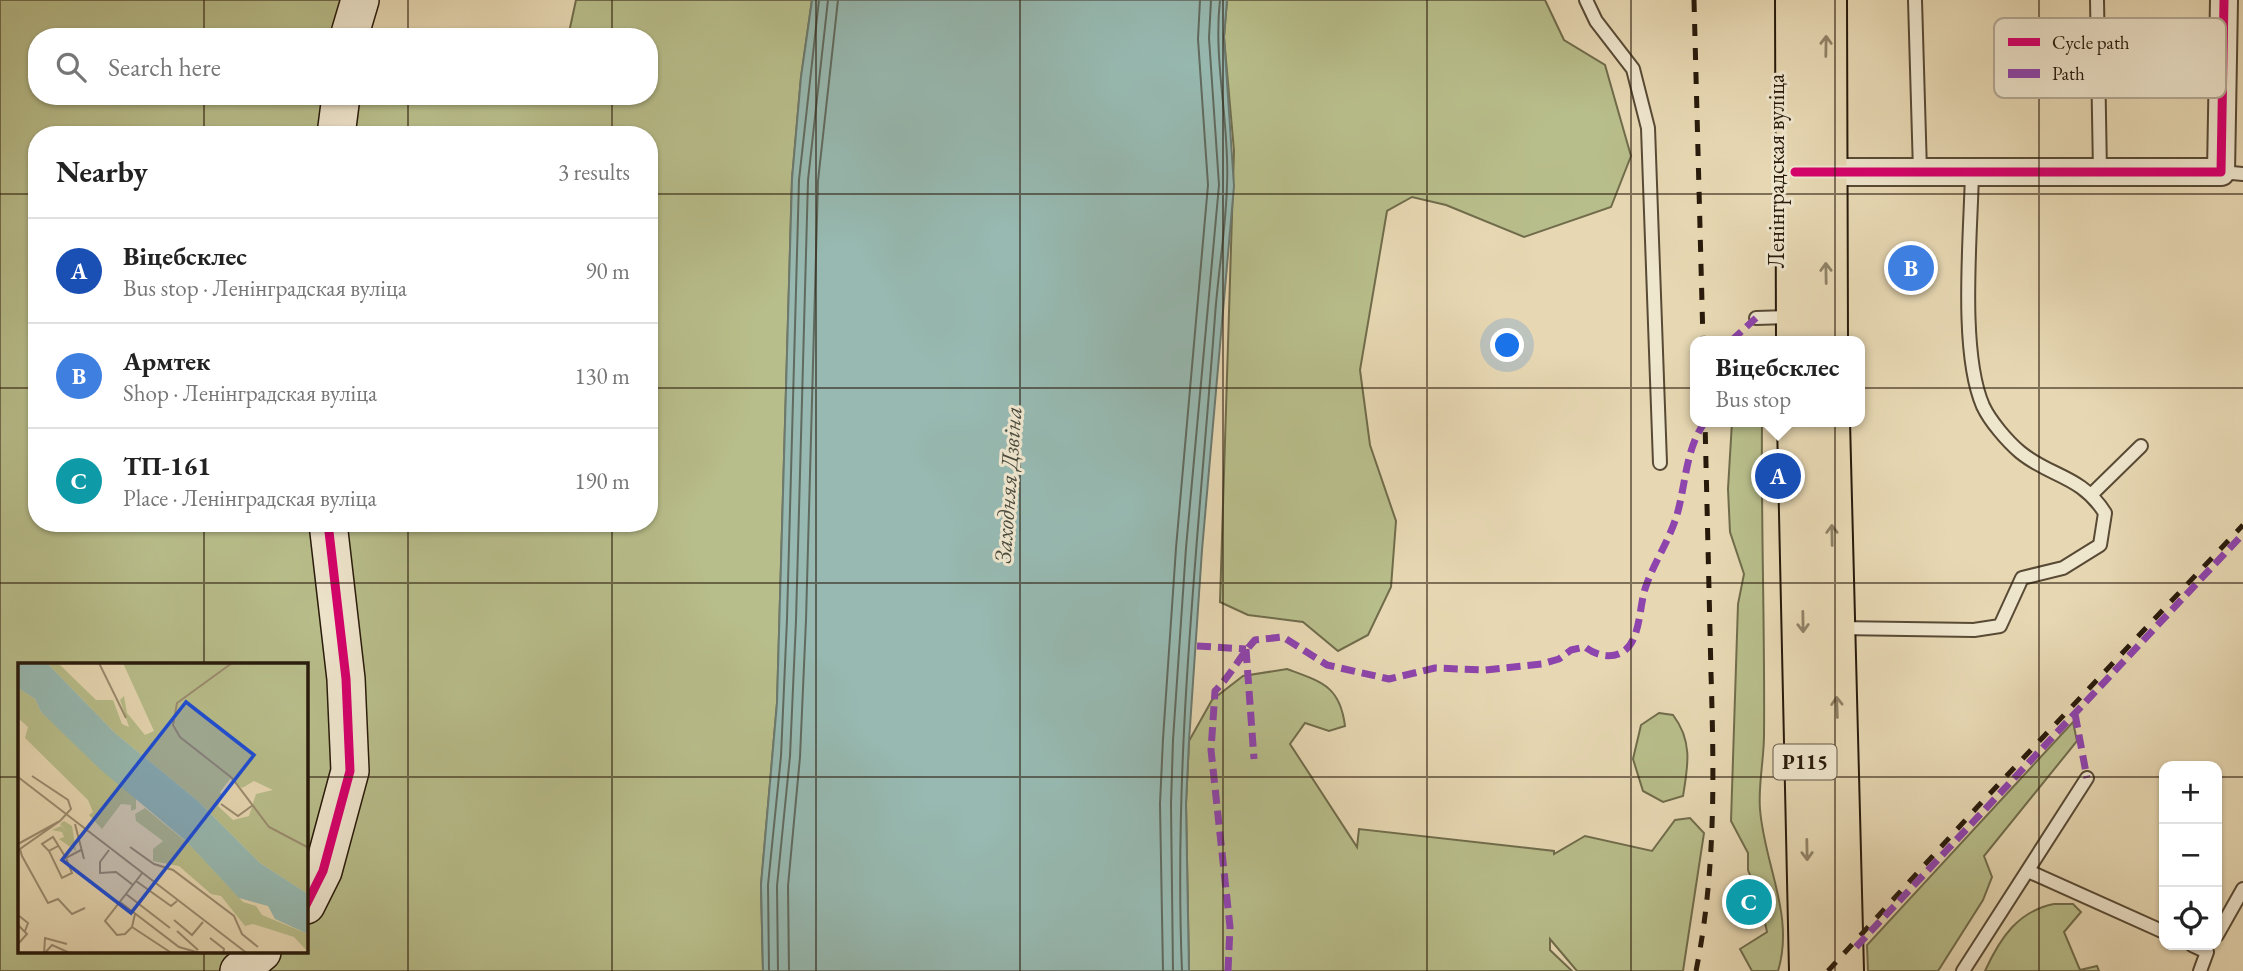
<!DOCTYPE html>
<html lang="en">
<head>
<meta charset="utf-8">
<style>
  :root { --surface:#fff; --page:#f2f2f2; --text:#222; --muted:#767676; --line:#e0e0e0; --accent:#8f2418 }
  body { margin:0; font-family:"EB Garamond",serif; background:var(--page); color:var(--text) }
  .controls { position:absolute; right:21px; bottom:21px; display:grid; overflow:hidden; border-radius:14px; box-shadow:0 2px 5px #0004 }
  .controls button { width:63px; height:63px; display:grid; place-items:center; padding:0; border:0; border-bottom:2px solid var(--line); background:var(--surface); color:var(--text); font:35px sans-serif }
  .you { position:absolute; left:1508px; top:346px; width:24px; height:24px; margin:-18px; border:5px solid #fff; border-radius:50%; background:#1a73e8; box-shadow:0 0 0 10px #1a73e833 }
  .badge { display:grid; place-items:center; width:46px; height:46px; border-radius:50%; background:var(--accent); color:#fff; font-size:23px; font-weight:700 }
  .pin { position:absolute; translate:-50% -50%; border:4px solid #fff; box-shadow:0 2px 7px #0006 }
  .popup { position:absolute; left:1690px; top:336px; width:175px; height:91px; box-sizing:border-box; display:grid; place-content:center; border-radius:14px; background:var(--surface); filter:drop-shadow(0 2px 5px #0005); font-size:23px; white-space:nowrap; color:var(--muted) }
  .popup b { font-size:26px; color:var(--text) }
  .popup::after { content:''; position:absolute; left:50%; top:100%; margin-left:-14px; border:14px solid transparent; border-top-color:var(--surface) }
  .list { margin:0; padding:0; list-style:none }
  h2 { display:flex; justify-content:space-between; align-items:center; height:91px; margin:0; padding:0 28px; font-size:30px }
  h2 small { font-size:23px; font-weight:400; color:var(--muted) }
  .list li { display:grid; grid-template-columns:46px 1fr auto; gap:21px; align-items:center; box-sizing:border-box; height:105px; padding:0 28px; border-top:2px solid var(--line) }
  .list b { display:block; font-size:26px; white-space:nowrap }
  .list p { margin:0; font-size:23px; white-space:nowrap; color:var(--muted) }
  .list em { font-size:23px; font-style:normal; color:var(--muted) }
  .icon { flex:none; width:38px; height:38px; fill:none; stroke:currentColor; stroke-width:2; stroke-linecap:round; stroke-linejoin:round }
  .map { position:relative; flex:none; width:2243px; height:971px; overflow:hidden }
  .search { position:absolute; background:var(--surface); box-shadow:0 2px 5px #0004; left:28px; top:28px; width:630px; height:77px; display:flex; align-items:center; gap:18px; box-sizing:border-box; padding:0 24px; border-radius:28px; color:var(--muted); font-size:26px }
  .panel { position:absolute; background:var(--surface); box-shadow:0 2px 5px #0004; left:28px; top:126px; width:630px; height:406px; border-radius:28px }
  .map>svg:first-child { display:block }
</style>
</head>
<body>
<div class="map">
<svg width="2243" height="971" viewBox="0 0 2243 971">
  <rect width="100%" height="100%" fill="#e7d8b3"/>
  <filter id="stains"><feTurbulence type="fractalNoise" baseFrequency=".00286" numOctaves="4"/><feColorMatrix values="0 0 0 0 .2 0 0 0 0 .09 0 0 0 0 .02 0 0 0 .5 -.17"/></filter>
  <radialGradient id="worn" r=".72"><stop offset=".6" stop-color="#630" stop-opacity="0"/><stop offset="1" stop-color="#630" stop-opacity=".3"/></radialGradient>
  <path fill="#b8be8b" stroke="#706c4b" stroke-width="2" fill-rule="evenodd" d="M0 0H345L363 37H37V96H649V37H568L576 0H812L801 77 792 179 777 703 761 885 763 971H0ZM37 135H649V523H37ZM19 665H306V952H19Z
    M1227 0H1545L1564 40 1605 65 1631 156 1611 207 1524 237 1446 205 1412 197 1387 211 1360 370 1370 445 1396 521 1391 587 1368 635 1338 651 1303 622 1248 615 1220 602 1234 151 1224 37Z
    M1732 422H1762C1761 526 1765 631 1764 735 1764 760 1758 785 1760 809 1764 864 1795 916 1778 971H1752L1740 949 1767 932 1760 900 1748 870V853L1731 821 1738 604 1744 574 1730 532 1728 489Z
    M1287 669C1322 682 1340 686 1345 726L1329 731 1305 723 1290 744 1357 847 1359 829 1554 851V854L1585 836 1652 851 1675 820 1690 818 1704 833 1683 971H1577L1550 939V950L1572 971H1189L1186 804 1189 741 1212 700 1243 676Z
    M1659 713 1673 715C1693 741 1688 766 1683 796L1663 802 1643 791 1633 759 1641 725Z
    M2073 722 2077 741 1984 856 1992 877 1983 900 1938 971H1868L1867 945Z
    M2054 904H2073L2081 912 2064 932 2080 970 2097 966 2099 971H1985C2000 938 2018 911 2054 904Z"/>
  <path fill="#97b9b1" stroke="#6b796f" stroke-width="2" d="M812 0H1227L1224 37 1234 186 1202 550 1189 741 1186 804 1189 971H763L761 885 777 703 792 179 801 77Z"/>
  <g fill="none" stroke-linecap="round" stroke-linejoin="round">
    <path stroke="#606a5e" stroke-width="2" d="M769 971 768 885 781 756 787 619 799 180 819 0
      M778 971 777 886 790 756 796 620 808 180 828 0
      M789 971 788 886 800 757 806 620 818 181 838 0
      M1163 971 1160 804 1163 739 1176 548 1208 185 1198 39 1200 0
      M1173 971 1171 804 1173 740 1186 548 1219 185 1209 38 1211 0
      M1182 971C1173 752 1199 534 1215 316 1218 273 1226 228 1227 185 1230 123 1213 62 1220 0"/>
    <defs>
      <path id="lane" d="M1586 0 1596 21 1633 69 1648 128 1660 463
        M1915 0 1920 171
        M2097 0 2100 172
        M2221 172 2243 174
        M1756 318 1792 317
        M2093 493 2141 446
        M1838 628 1974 630 2000 626 2022 578 2063 568 2100 545 2105 513C2081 475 2050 477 2020 452 2007 441 1990 421 1983 406 1959 351 1971 233 1972 171
        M2028 871 2164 932
        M2217 935 2243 889
        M2192 945 2207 952 2200 971
        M1963 971 2087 778"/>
      <path id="street" d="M1811 172H2221L2224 0"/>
      <path id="secondary" d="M349 37 360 0
        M336 135 341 96
        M306 905 323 871 350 771 346 679 328 523
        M239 971 262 952"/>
      <path id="primary" d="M1795 0 1796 341
        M1827 0 1828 341
        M1797 422 1809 971
        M1830 422 1844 971"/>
    </defs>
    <use href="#lane" stroke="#584a35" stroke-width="16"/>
    <use href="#street" stroke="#584a35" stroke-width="30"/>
    <use href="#secondary" stroke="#281a0b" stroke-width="40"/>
    <use href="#primary" stroke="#281a0b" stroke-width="42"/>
    <use href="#lane" stroke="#efe6ce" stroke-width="12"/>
    <use href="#street" stroke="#efe6ce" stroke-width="26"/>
    <use href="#secondary" stroke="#efe6ce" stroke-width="37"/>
    <use href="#primary" stroke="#e7d8b3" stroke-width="38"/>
    <path stroke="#281a0b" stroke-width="5" stroke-dasharray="12 12" stroke-linecap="butt" d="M1694 0 1703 341
      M1696 971C1716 872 1714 773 1711 673 1709 589 1707 505 1705 422
      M1828 971 1981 803 2243 525"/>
    <path stroke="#8e44ad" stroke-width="7" stroke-dasharray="14 7" stroke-linecap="butt" d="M1731 341 1756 318
      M1197 646 1246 649
      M1246 649 1254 759
      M2075 714 2087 778
      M1856 947 2243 534
      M1228 971 1230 927 1211 750 1215 691C1231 675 1240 656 1255 640L1283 637 1327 665 1389 679 1435 668 1485 670 1542 664 1559 659 1571 650 1585 647C1595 655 1612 660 1624 651 1641 639 1639 605 1646 586 1654 563 1668 542 1676 518 1686 486 1685 449 1705 422"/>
    <defs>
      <path id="cycleway" d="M1795 172H2221L2224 0
        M306 905 323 871 350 771 346 679 328 523"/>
    </defs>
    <use href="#cycleway" stroke="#efe6ce" stroke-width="13"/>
    <use href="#cycleway" stroke="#d6006c" stroke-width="9"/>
  </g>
  <defs><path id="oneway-shaft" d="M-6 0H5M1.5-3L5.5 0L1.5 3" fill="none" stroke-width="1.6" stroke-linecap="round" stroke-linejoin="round" transform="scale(1.75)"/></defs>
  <g stroke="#918267">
    <use href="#oneway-shaft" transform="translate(1826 46) rotate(-89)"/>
    <use href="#oneway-shaft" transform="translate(1826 273) rotate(-91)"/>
    <use href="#oneway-shaft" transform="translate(1832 535) rotate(-91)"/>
    <use href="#oneway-shaft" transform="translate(1803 622) rotate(89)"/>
    <use href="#oneway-shaft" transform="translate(1837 707) rotate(-92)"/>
    <use href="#oneway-shaft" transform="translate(1807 850) rotate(89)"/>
  </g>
  <path fill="none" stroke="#281a0b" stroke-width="2" stroke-opacity="0.55" d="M204 0V37M408 0V37M612 0V37M816 0V971M1020 0V971M1223 0V971M1427 0V971M1631 0V971M1835 0V971M2039 0V971M204 96V135M408 96V135M612 96V135M0 194H37M649 194H2243M0 388H37M649 388H2243M204 523V665M408 523V971M612 523V971M0 583H2243M0 777H19M306 777H2164M2217 777H2243M204 952V971"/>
  <g text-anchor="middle" stroke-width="6" stroke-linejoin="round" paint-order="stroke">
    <rect fill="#efe6ce" stroke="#645746" stroke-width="2" x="1773.5" y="744.5" width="63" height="35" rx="5"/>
    <g font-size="21" font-weight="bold" fill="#281a0b">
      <text x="1805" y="769">Р115</text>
    </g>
    <g font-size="23" fill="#281a0b" stroke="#efe6ce">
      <text transform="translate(1776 171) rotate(-90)" y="8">Ленінградская вуліца</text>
    </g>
    <g font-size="24" font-style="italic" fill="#494a3d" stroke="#efe6ce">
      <text transform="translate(1008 485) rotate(-86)" y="8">Заходняя Дзвіна</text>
    </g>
  </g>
  <g transform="translate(18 663)">
    <rect width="290" height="290" fill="#e7d8b3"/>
    <path d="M29 0H40L78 37H95L104 61 111 64 102 37 106 33 109 50 127 72 136 68 105 0H290V231L242 200 180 138 97 70ZM212 116 224 125 236 118 255 127 238 131 231 153 215 157 200 143 205 133 202 129ZM0 25 17 36 23 49 118 135V146L113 148V142L103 141 84 166 71 152 75 149 70 137 7 75 10 64 0 55ZM127 145 171 181 225 239 238 243 244 252 290 271V289L276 274 235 261 227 263 203 233 193 231 161 203 135 198V186L145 178 118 158 117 151ZM46 158 54 163 58 188 41 176 46 174 44 169 34 167 43 163 49 169 42 161Z" fill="#b8be8b" fill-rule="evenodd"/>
    <path d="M0 0H29L97 70 180 138 242 200 290 231V271L257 256 250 243 221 235 168 178 83 107 23 49 17 36 0 25Z" fill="#97b9b1"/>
    <path fill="none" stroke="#9b8c70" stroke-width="2" d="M81 0 108 55M214 0 159 40 155 62 162 74 214 115 251 164 291 185M0 114 230 291M203 141 220 153 235 142M42 158 2 186 4 193 30 240 40 236 54 251 67 245M57 161 66 196M0 181 42 158 53 146 50 137 14 113M40 183 31 188 44 215 54 210 48 195M112 184 136 201 155 207 216 253 224 271 240 284M91 187 82 199V210L98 209 115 222M31 188 24 181 35 174 48 195 63 187M118 218 153 243 159 238M108 231 152 265M102 239 161 284 185 291M117 251 114 264 107 271 99 272 87 258 125 209M0 252 10 260 7 268M156 257 174 272 185 259M0 262 9 271 0 281M114 264 155 291M159 268 180 287M192 275 206 286 205 291M26 291 27 275 49 281M26 291 34 282 54 291"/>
    <path fill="#1d4ed8" fill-opacity="0.15" stroke="#1d4ed8" stroke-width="3.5" d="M168 39 236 92 113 250 44 197Z"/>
    <rect width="290" height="290" fill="none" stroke="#281a0b" stroke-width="3.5"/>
  </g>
  <rect x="1994" y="18" width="232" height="80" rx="10" fill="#efe6ce" stroke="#b3a994" stroke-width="2"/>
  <rect x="2008" y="38" width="32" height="8" fill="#d6006c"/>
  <rect x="2008" y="69" width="32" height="9" fill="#8e44ad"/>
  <g font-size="19" fill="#281a0b">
    <text x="2052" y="49">Cycle path</text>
    <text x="2052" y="80">Path</text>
  </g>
  <rect width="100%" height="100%" filter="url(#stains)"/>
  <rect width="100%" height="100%" fill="url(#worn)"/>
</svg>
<div class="controls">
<button>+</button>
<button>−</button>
<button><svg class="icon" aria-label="locate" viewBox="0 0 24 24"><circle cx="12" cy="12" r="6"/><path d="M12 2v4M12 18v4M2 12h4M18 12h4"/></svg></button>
</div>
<div class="you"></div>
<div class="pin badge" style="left:1778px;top:476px;background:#1a4fb4">A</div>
<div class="popup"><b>Віцебсклес</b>Bus stop</div>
<div class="pin badge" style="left:1911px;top:268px;background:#3f7fe0">B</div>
<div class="pin badge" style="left:1749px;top:902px;background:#0f9aa8">C</div>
<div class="search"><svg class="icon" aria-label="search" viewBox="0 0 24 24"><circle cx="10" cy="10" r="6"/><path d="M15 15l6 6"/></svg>Search here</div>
<section class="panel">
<h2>Nearby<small>3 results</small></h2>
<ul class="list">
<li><span class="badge" style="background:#1a4fb4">A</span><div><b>Віцебсклес</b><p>Bus stop · Ленінградская вуліца</p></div><em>90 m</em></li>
<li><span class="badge" style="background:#3f7fe0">B</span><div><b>Армтек</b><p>Shop · Ленінградская вуліца</p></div><em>130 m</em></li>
<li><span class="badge" style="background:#0f9aa8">C</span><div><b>ТП-161</b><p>Place · Ленінградская вуліца</p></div><em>190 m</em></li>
</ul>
</section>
</div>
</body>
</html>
